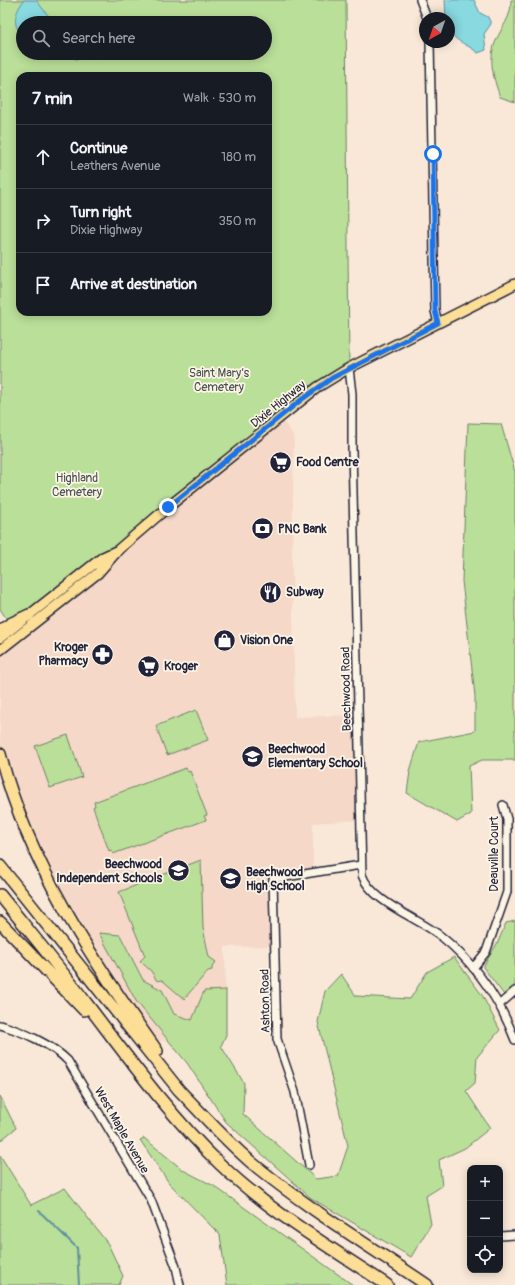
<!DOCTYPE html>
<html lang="en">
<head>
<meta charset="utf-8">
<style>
  :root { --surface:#171b24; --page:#20242c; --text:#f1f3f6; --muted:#9ea1a6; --line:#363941 }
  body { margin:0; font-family:Pangolin,sans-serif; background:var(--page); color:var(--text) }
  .controls { position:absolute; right:12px; bottom:12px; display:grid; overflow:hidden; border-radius:8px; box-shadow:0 2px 10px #0003 }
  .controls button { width:36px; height:36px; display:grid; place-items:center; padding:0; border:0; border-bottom:1px solid var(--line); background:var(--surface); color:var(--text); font:20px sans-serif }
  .compass { position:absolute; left:419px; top:12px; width:36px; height:36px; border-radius:50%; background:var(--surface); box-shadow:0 2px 10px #0003; rotate:220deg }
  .stop { position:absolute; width:12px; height:12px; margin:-9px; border:3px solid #1a73e8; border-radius:50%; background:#fff }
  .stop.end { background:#1a73e8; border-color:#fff; box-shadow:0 1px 4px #0008 }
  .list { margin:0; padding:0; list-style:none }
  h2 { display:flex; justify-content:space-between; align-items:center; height:52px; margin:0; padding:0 16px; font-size:17px }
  h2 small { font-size:13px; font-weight:400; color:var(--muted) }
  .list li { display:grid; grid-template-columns:26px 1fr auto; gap:12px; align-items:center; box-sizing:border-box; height:64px; padding:0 16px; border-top:1px solid var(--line) }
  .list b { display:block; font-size:15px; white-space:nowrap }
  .list p { margin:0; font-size:13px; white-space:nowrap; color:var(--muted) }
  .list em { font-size:13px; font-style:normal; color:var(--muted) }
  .icon { flex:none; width:22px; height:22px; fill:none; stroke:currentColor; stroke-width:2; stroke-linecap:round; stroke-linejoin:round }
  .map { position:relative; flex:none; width:515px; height:1285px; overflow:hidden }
  .search { position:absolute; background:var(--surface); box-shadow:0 2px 10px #0003; left:16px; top:16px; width:256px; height:44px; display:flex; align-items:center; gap:10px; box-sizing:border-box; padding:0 14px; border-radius:22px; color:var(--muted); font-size:15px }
  .panel { position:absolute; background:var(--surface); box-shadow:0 2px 10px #0003; left:16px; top:72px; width:256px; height:244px; border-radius:12px }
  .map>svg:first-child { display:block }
</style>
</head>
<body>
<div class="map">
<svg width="515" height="1285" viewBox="0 0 515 1285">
  <rect width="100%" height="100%" fill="#f9e8d7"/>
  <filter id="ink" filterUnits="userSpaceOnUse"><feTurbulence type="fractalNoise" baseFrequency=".025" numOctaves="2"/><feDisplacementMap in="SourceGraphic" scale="8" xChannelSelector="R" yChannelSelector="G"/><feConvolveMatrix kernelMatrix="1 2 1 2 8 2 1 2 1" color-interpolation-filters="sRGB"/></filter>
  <g filter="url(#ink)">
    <path fill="#f5d8c7" d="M280 417 294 436 292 563 295 717 358 715 360 820 313 823V873L273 879 275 946 225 947 226 1035 151 1042 62 907 0 754V638Z"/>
    <path fill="#badf99" stroke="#6e806a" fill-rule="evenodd" d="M0 0H346L349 368 332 378 119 549 10 624 0 609ZM23 23H265V53H23ZM20 76H268V312H20Z
      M511 0H515V102L500 97C494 80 488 61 495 43 501 27 512 18 511 0Z
      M468 423 501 424 515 472V760H482L469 766 471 814 457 822 407 793 410 771 419 742 475 731V696L462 581Z
      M196 710 208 740 167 755 156 726Z
      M68 735 82 777 50 788 35 746Z
      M186 768 188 772 190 771 207 815 204 816 206 820 113 854 111 850 109 851 93 807 95 806 94 802Z
      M201 860 203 928 209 957 216 962 212 967V970L208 971 184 999 162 980 157 981 151 971 140 961 145 956 119 892 137 885 136 883 149 880Z
      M515 921V985L504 995 483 967 498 942 506 923Z
      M99 933 120 935 143 980 162 990 174 1014 192 1020 204 991 226 990V1035L221 1046 244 1083 243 1114 316 1179 338 1176 348 1146 318 1022 325 991 341 974 356 996 410 999 427 972 454 957 482 995 500 1030 477 1057 475 1083 466 1091 490 1128 465 1148 439 1160 442 1186 426 1196 431 1224 411 1257 311 1198 226 1122 187 1063 136 1001Z
      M0 1096 16 1128 0 1141Z
      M144 1138 183 1170 214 1186 353 1285H227L220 1235 169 1183 140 1140Z
      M0 1155 31 1205 65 1188 108 1244 123 1276 119 1285H0Z"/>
    <path fill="#88d9e0" stroke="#5f909e" d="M24 0H36L54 23H23V36C11 25 15 12 24 0Z
      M445 0H474L480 13 488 17 491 24 484 34 486 50 478 53C461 39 449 43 449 18H446Z
      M62 53H123L121 56 76 59Z"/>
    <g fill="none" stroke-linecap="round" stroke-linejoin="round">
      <path stroke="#5f909e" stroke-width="2" d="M39 1211 77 1248 79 1285"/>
      <defs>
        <path id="minor" d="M420 0 427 18
          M430 42 435 311 438 323
          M349 368 352 394V450L362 875C372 903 419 918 442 937 475 964 500 1000 515 1040
          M473 968 486 952 507 892V819L503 805
          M499 1005 515 991
          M0 1025C22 1031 53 1045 68 1061L151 1200 176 1267 180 1285
          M309 1165 295 1092 277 1039 273 879 361 865
          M500 1236 515 1235"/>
        <path id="major" d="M0 638 103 557 116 551
          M0 650 98 573 119 549 168 507 318 387 349 368 515 284"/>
        <path id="highway" d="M0 631 10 624 29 615
          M0 754C29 865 91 958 157 1051
          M0 866 179 1090C203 1115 226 1141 252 1163 307 1208 368 1245 427 1285
          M0 895C29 931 59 967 87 1004 129 1059 170 1116 220 1164 270 1212 330 1247 387 1285
          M0 922 84 1010"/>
      </defs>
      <use href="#minor" stroke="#22223b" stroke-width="10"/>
      <use href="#major" stroke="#22223b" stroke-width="12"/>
      <use href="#highway" stroke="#22223b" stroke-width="14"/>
      <use href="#minor" stroke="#fcf5e5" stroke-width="7"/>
      <use href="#major" stroke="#fcde96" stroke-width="9"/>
      <use href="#highway" stroke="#fcde96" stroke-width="11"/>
    </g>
  </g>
  <g fill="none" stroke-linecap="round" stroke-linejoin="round" filter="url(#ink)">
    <path stroke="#1a73e8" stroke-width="5" d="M168 507 301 400 332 378 438 323 435 311 433 154"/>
  </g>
  <defs>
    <symbol id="supermarket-disc" viewBox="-11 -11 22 22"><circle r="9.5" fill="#22223b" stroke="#fcf5e5"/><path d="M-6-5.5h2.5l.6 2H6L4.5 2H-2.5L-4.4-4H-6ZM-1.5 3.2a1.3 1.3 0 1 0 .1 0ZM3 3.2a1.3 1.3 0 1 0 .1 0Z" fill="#fff"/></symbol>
    <symbol id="bank-disc" viewBox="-11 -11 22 22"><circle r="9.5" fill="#22223b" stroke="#fcf5e5"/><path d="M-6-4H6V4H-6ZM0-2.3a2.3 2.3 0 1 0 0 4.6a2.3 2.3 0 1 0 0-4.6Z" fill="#fff"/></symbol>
    <symbol id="restaurant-disc" viewBox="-11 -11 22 22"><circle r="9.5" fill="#22223b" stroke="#fcf5e5"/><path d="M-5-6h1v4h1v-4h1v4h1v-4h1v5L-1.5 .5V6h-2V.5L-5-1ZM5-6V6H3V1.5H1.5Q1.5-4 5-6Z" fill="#fff"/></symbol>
    <symbol id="shop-disc" viewBox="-11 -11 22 22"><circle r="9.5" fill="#22223b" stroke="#fcf5e5"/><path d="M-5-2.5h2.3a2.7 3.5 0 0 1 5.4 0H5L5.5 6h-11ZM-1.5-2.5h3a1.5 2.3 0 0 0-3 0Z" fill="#fff"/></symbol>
    <symbol id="pharmacy-disc" viewBox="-11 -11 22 22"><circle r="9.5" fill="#22223b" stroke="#fcf5e5"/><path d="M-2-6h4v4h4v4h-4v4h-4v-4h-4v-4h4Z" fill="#fff"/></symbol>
    <symbol id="school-disc" viewBox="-11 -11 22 22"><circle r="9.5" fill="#22223b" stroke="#fcf5e5"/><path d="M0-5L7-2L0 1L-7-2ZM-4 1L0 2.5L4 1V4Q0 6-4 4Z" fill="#fff"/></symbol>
  </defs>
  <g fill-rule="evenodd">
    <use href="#supermarket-disc" x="268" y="450" width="25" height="25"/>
    <use href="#bank-disc" x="250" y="516" width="25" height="25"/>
    <use href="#restaurant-disc" x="258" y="580" width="25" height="25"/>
    <use href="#shop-disc" x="212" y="628" width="25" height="25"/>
    <use href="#pharmacy-disc" x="90" y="642" width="25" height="25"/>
    <use href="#supermarket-disc" x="136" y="654" width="25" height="25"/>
    <use href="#school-disc" x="240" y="744" width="25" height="25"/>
    <use href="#school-disc" x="166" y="858" width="25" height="25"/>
    <use href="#school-disc" x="218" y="866" width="25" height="25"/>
  </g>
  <g text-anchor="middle" stroke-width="3.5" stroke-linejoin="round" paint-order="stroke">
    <g font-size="12" fill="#485152" stroke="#fcf5e5">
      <text x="219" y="377">Saint Mary’s<tspan x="219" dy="14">Cemetery</tspan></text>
      <text x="77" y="482">Highland<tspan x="77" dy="14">Cemetery</tspan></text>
    </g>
    <g font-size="12" fill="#22223b" stroke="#fcf5e5">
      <text transform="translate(278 404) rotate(-39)" y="4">Dixie Highway</text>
      <text transform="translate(346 689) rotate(-91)" y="4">Beechwood Road</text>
      <text transform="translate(494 854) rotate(-90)" y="4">Deauville Court</text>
      <text transform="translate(265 1001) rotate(-91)" y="4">Ashton Road</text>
      <text transform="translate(122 1130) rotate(60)" y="4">West Maple Avenue</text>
    </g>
    <g font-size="12" font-weight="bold" fill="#22223b" stroke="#fcf5e5" text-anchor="start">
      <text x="296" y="466">Food Centre</text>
      <text x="278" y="533">PNC Bank</text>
      <text x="286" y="596">Subway</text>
      <text x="240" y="644">Vision One</text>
      <text x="88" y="651" text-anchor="end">Kroger<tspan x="88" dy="14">Pharmacy</tspan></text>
      <text x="164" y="670">Kroger</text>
      <text x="268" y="753">Beechwood<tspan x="268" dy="14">Elementary School</tspan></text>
      <text x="162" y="868" text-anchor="end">Beechwood<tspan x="162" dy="14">Independent Schools</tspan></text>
      <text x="246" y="876">Beechwood<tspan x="246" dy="14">High School</tspan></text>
    </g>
  </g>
</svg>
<div class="controls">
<button>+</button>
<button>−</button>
<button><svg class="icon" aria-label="locate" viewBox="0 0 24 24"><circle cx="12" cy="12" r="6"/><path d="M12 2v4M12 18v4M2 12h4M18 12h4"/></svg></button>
</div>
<svg class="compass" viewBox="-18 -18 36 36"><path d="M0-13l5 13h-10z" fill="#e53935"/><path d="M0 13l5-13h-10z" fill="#9ea1a6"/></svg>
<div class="stop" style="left:433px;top:154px"></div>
<div class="stop end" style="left:168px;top:507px"></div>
<div class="search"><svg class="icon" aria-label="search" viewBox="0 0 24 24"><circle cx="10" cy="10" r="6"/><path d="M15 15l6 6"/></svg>Search here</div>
<section class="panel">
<h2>7 min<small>Walk · 530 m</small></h2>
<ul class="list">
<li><svg class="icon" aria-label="ahead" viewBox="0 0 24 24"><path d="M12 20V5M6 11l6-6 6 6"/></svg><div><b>Continue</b><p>Leathers Avenue</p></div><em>180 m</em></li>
<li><svg class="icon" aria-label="right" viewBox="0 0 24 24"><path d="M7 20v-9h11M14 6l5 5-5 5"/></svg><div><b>Turn right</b><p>Dixie Highway</p></div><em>350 m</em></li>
<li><svg class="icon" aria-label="arrive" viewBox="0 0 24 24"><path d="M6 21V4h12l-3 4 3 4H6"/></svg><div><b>Arrive at destination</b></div></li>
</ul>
</section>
</div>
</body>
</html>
